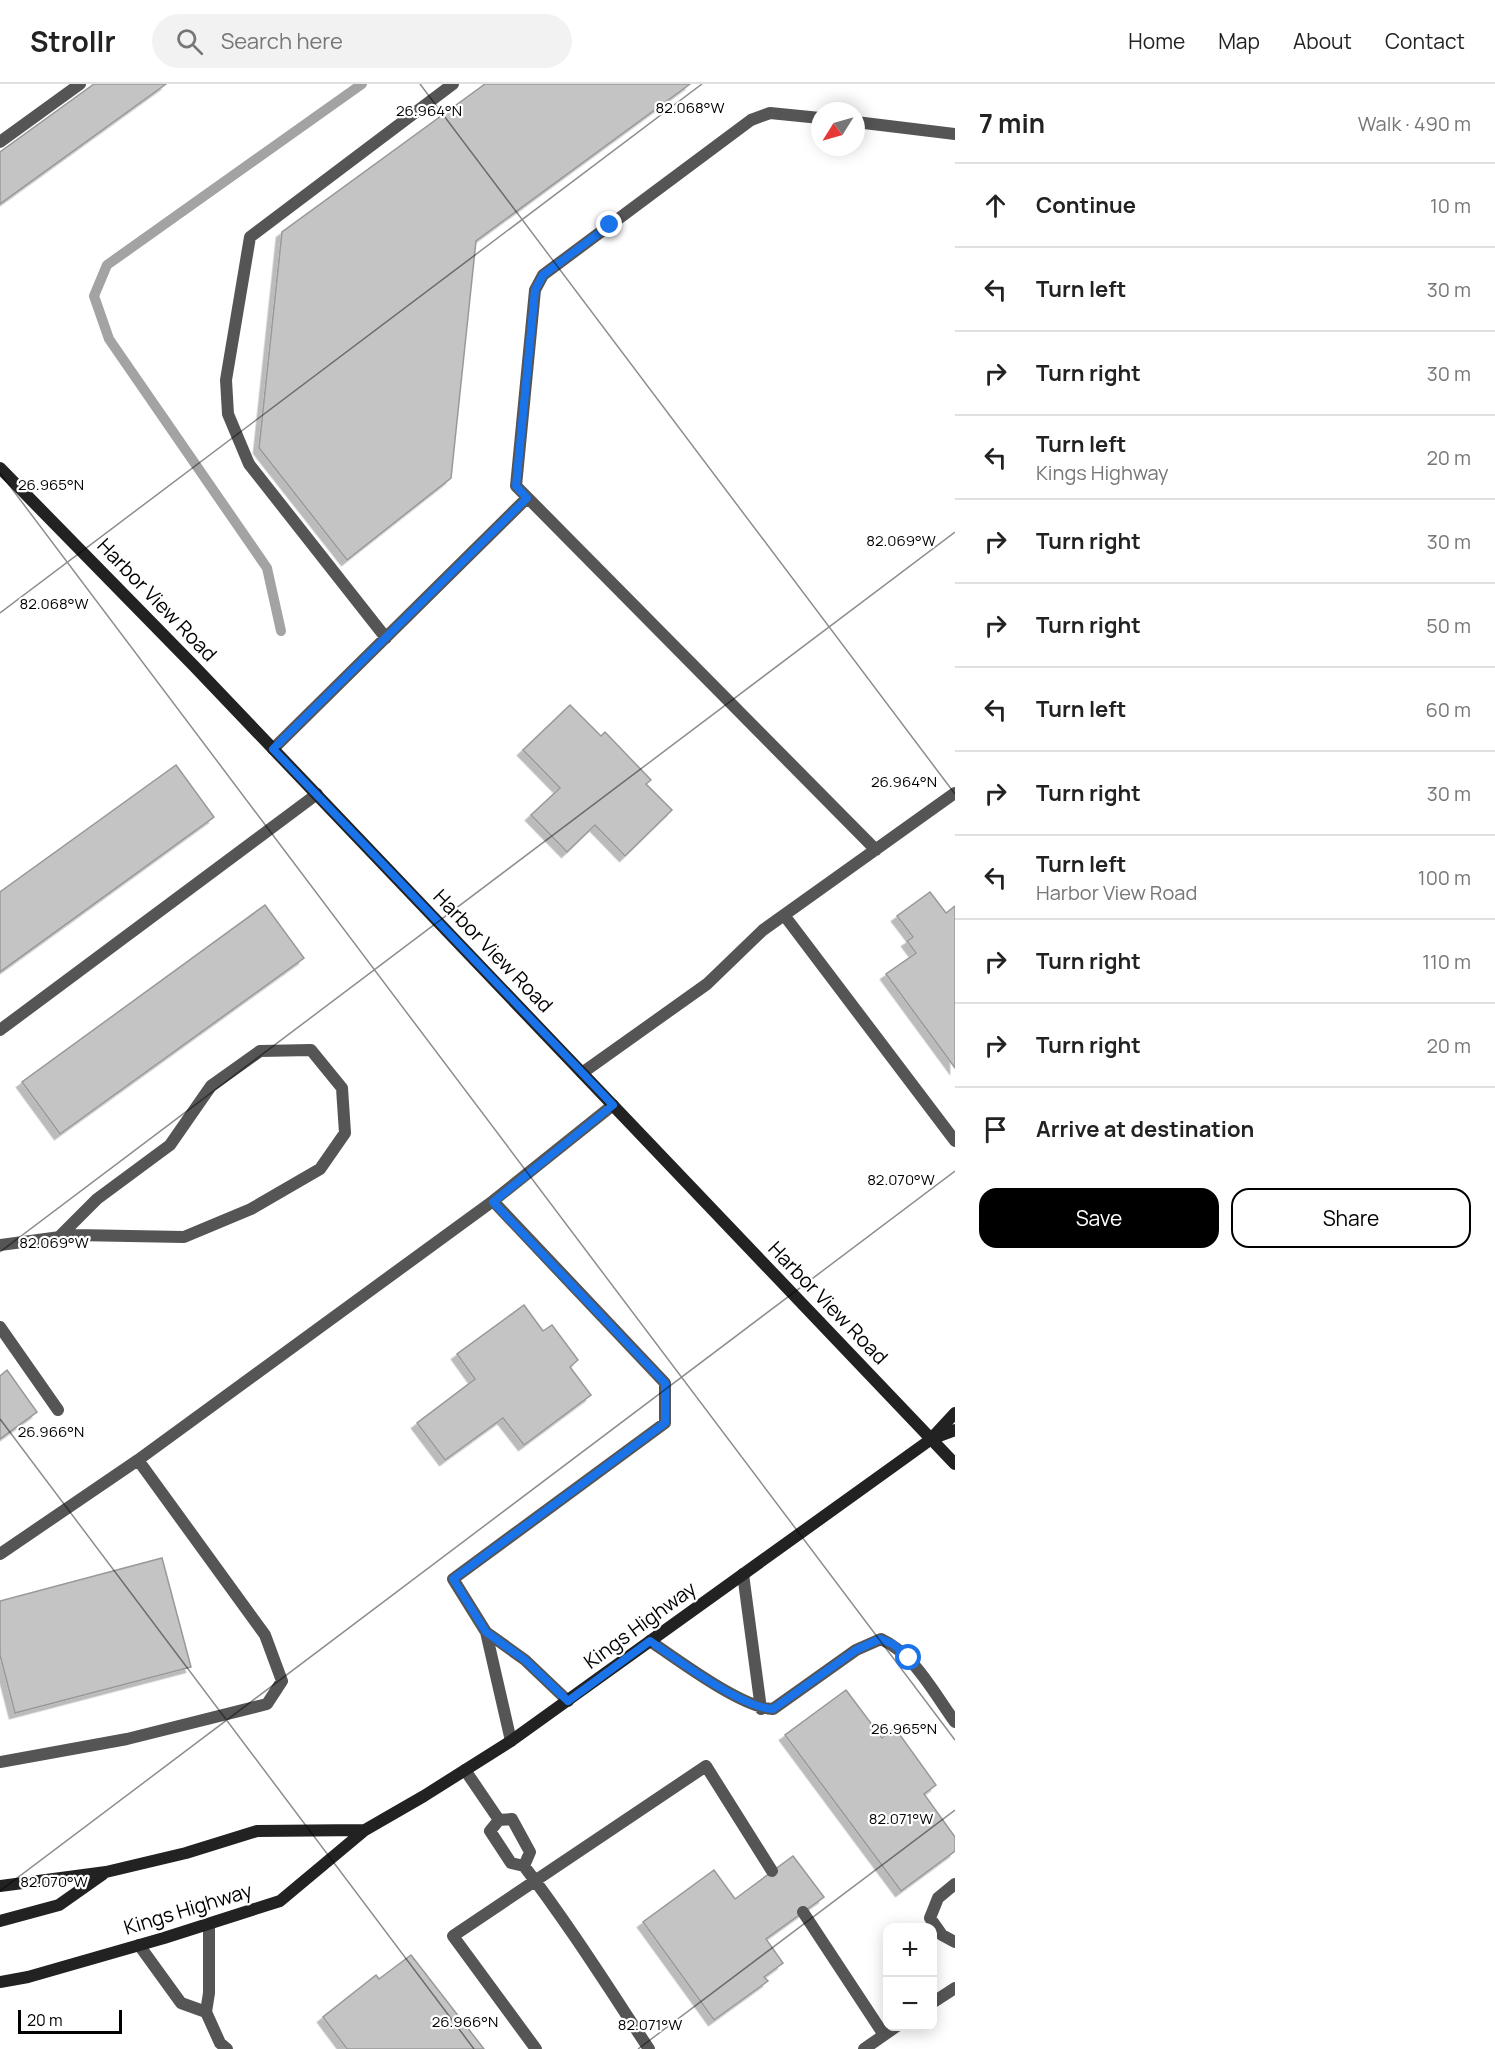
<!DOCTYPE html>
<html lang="en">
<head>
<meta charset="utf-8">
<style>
  :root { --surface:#fff; --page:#f2f2f2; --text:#222; --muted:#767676; --line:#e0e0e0; --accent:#000 }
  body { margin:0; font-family:Manrope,sans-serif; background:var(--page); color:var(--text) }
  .controls { position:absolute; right:18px; bottom:18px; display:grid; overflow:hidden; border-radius:12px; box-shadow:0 3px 15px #0003 }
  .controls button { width:54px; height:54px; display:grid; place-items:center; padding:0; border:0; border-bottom:2px solid var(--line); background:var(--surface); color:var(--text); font:30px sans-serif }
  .compass { position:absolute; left:811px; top:18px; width:54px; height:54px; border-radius:50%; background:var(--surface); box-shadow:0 3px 15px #0003; rotate:233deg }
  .scale { position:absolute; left:18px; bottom:15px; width:104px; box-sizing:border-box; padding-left:6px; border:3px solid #000; border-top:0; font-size:16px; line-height:21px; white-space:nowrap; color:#000; -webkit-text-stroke:4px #fff; paint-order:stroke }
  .stop { position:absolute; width:18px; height:18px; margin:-14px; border:4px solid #1a73e8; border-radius:50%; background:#fff }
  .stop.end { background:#1a73e8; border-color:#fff; box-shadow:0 2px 6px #0008 }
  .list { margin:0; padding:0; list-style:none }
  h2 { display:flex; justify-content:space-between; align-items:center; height:78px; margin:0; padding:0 24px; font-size:26px }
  h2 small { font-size:20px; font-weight:400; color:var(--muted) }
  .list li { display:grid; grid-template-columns:39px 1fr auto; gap:18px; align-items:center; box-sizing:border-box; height:84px; padding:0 24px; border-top:2px solid var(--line) }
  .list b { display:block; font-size:22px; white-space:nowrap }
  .list p { margin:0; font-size:20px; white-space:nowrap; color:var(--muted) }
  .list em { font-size:20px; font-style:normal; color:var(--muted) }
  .actions { display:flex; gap:12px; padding:18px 24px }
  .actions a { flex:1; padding:14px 0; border:2px solid var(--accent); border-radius:18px; text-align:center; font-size:21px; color:var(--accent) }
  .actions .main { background:var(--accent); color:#fff }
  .icon { flex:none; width:33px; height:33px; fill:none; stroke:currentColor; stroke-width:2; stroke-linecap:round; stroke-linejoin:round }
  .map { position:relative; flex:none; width:955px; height:1965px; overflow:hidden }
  header { display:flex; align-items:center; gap:36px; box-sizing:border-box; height:84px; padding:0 30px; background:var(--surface); border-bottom:2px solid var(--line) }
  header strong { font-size:28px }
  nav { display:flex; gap:33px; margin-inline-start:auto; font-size:21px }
  .search { width:420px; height:54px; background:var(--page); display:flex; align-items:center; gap:15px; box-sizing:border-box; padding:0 21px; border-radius:33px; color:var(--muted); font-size:22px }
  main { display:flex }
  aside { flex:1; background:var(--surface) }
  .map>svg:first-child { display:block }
</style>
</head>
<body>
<header>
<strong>Strollr</strong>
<div class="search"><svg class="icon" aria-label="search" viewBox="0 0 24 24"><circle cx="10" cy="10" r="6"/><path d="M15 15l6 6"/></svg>Search here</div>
<nav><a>Home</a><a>Map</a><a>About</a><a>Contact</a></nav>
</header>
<main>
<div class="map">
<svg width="955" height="1965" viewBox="0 0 955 1965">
  <defs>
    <filter id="shadow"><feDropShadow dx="-5.5" dy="5.5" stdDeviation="0" flood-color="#0004"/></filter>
  </defs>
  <rect width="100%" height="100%" fill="#fff"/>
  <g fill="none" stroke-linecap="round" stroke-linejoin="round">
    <path stroke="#a3a3a3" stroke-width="10" d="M281 547 267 484 109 255 94 212 107 181 362 0"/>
  </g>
  <path fill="#c4c4c4" stroke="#999" stroke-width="1.5" filter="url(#shadow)" d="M94 0H166L0 120V68Z
    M485 0H690L476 157 451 394 347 476 259 364 282 148Z
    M570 621 601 652 605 648 651 696 646 700 672 726 625 772 595 741 567 768 531 731 560 704 523 666Z
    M176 681 214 733 0 888V808Z
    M930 808 946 829 955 822V984L886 890 916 869 907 857 913 853 897 832Z
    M265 821 304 874 60 1050 22 998Z
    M524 1221 543 1247 552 1241 578 1276 570 1283 591 1311 524 1361 503 1334 445 1376 417 1339 475 1295 457 1270Z
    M7 1286 37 1328 0 1355V1292Z
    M162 1474 191 1583 15 1629 0 1571V1517Z
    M846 1606 882 1654 895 1644 936 1701 924 1710 955 1753V1767L901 1807 785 1651Z
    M793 1772 824 1813 766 1855 783 1879 764 1893 768 1897 714 1936 643 1838 714 1786 735 1815Z
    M411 1871 484 1965H347L323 1933 376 1891 379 1895Z"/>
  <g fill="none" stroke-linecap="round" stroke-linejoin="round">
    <path stroke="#555" stroke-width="12" d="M820 34 770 29 751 36 543 191 535 206 516 402 876 766
      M856 38 955 50
      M0 58 80 0
      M386 554 249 380 228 330 226 296 250 153 453 0
      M273 665 527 414
      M784 831 955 1057
      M0 946 317 710
      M582 989 707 900 763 846 955 709
      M493 1117 665 1299V1339L453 1495 486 1548 511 1657
      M0 1161 75 1151 184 1153 251 1125 320 1085 345 1049 342 1004 311 966 260 967 211 1002 170 1061 97 1115 60 1152
      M0 1243 58 1326
      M0 1470 138 1376
      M743 1490 761 1625
      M486 1548 525 1576 568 1617
      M650 1557C678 1576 742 1624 773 1625L856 1566 881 1555C914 1570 934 1609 955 1638
      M0 1678 127 1655 267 1620 282 1597 265 1551 138 1376 493 1117 613 1021
      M465 1686 499 1736
      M524 1782 530 1768 512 1735 499 1736 490 1747 511 1779 524 1782C569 1841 608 1903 649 1965
      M955 1800 938 1814 930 1834 942 1851 955 1858
      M803 1828 884 1951
      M139 1861 181 1919 206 1928 209 1909V1840
      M932 1919 955 1904
      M206 1928 220 1959 227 1965
      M536 1965 453 1852 706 1682 772 1787
      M864 1965 897 1942"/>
    <path stroke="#222" stroke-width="12" d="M0 384 194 582 955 1380
      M934 1354 955 1346
      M0 1802 106 1788 186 1769 257 1747 365 1746
      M0 1837 59 1821 103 1790
      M0 1898 28 1893 164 1854 280 1817 365 1746 424 1712 511 1657 930 1356 955 1329"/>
  </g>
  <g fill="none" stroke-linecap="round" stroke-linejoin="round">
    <path stroke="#1a73e8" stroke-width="8" d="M610 141 543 191 535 206 516 402 527 414 273 665 613 1021 493 1118 665 1299V1339L453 1495 486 1548 525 1576 568 1617 650 1557C678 1576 742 1624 773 1625L856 1566 880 1555 893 1560 909 1574"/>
  </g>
  <path fill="none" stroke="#000" stroke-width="1.5" stroke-opacity="0.45" d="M420 0 955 710M0 389 955 1656M0 529 702 0M0 1168 955 448M0 1335 474 1965M0 1807 955 1087M638 1965 955 1726"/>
  <g text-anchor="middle" stroke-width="4.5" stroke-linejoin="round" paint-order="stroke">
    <g font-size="20" fill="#000" stroke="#fff">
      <text transform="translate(157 516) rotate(46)" y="7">Harbor View Road</text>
      <text transform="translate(493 867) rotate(46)" y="7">Harbor View Road</text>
      <text transform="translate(828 1219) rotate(46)" y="7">Harbor View Road</text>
      <text transform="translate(640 1541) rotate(-36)" y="7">Kings Highway</text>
      <text transform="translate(188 1825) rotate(-17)" y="7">Kings Highway</text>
    </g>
  </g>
  <g font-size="15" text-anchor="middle" fill="#000" stroke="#fff" stroke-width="4.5" stroke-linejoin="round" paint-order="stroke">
    <text x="690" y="29">82.068°W</text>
    <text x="429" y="32">26.964°N</text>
    <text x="51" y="406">26.965°N</text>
    <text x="901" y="462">82.069°W</text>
    <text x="54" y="525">82.068°W</text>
    <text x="904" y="703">26.964°N</text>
    <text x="901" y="1101">82.070°W</text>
    <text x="54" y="1164">82.069°W</text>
    <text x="51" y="1353">26.966°N</text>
    <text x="904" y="1650">26.965°N</text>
    <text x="901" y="1740">82.071°W</text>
    <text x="54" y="1803">82.070°W</text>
    <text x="465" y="1943">26.966°N</text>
    <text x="650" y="1946">82.071°W</text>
  </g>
</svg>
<div class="controls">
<button>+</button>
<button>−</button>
</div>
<svg class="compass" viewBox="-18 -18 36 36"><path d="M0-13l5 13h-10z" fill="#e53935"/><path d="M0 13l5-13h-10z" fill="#767676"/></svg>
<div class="scale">20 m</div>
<div class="stop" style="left:909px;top:1574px"></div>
<div class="stop end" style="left:610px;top:141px"></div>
</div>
<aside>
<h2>7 min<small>Walk · 490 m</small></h2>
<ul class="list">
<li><svg class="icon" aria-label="ahead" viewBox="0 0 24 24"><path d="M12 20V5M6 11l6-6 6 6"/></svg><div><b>Continue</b></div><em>10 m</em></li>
<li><svg class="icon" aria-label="left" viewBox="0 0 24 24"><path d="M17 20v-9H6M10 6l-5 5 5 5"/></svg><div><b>Turn left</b></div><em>30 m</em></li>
<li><svg class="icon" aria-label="right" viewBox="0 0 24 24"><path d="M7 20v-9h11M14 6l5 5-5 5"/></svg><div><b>Turn right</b></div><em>30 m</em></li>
<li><svg class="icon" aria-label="left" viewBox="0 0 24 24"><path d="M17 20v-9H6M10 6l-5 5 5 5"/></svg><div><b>Turn left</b><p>Kings Highway</p></div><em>20 m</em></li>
<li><svg class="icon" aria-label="right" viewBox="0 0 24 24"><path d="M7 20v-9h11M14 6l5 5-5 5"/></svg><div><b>Turn right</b></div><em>30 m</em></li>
<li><svg class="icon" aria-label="right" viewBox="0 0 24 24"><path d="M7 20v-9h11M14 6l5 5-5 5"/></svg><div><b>Turn right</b></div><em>50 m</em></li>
<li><svg class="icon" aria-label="left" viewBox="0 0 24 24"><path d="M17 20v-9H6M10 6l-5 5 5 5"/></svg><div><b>Turn left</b></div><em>60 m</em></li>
<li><svg class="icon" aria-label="right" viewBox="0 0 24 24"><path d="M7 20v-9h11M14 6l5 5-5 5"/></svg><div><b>Turn right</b></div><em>30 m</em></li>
<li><svg class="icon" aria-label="left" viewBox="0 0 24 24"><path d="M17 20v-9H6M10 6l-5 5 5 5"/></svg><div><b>Turn left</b><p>Harbor View Road</p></div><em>100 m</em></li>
<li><svg class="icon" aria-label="right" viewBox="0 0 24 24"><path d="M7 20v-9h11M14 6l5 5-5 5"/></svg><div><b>Turn right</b></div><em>110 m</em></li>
<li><svg class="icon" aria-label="right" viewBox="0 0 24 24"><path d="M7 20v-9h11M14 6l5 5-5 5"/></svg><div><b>Turn right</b></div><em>20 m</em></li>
<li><svg class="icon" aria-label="arrive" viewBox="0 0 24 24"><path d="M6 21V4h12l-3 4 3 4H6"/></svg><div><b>Arrive at destination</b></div></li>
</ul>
<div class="actions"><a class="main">Save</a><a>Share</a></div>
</aside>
</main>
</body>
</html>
